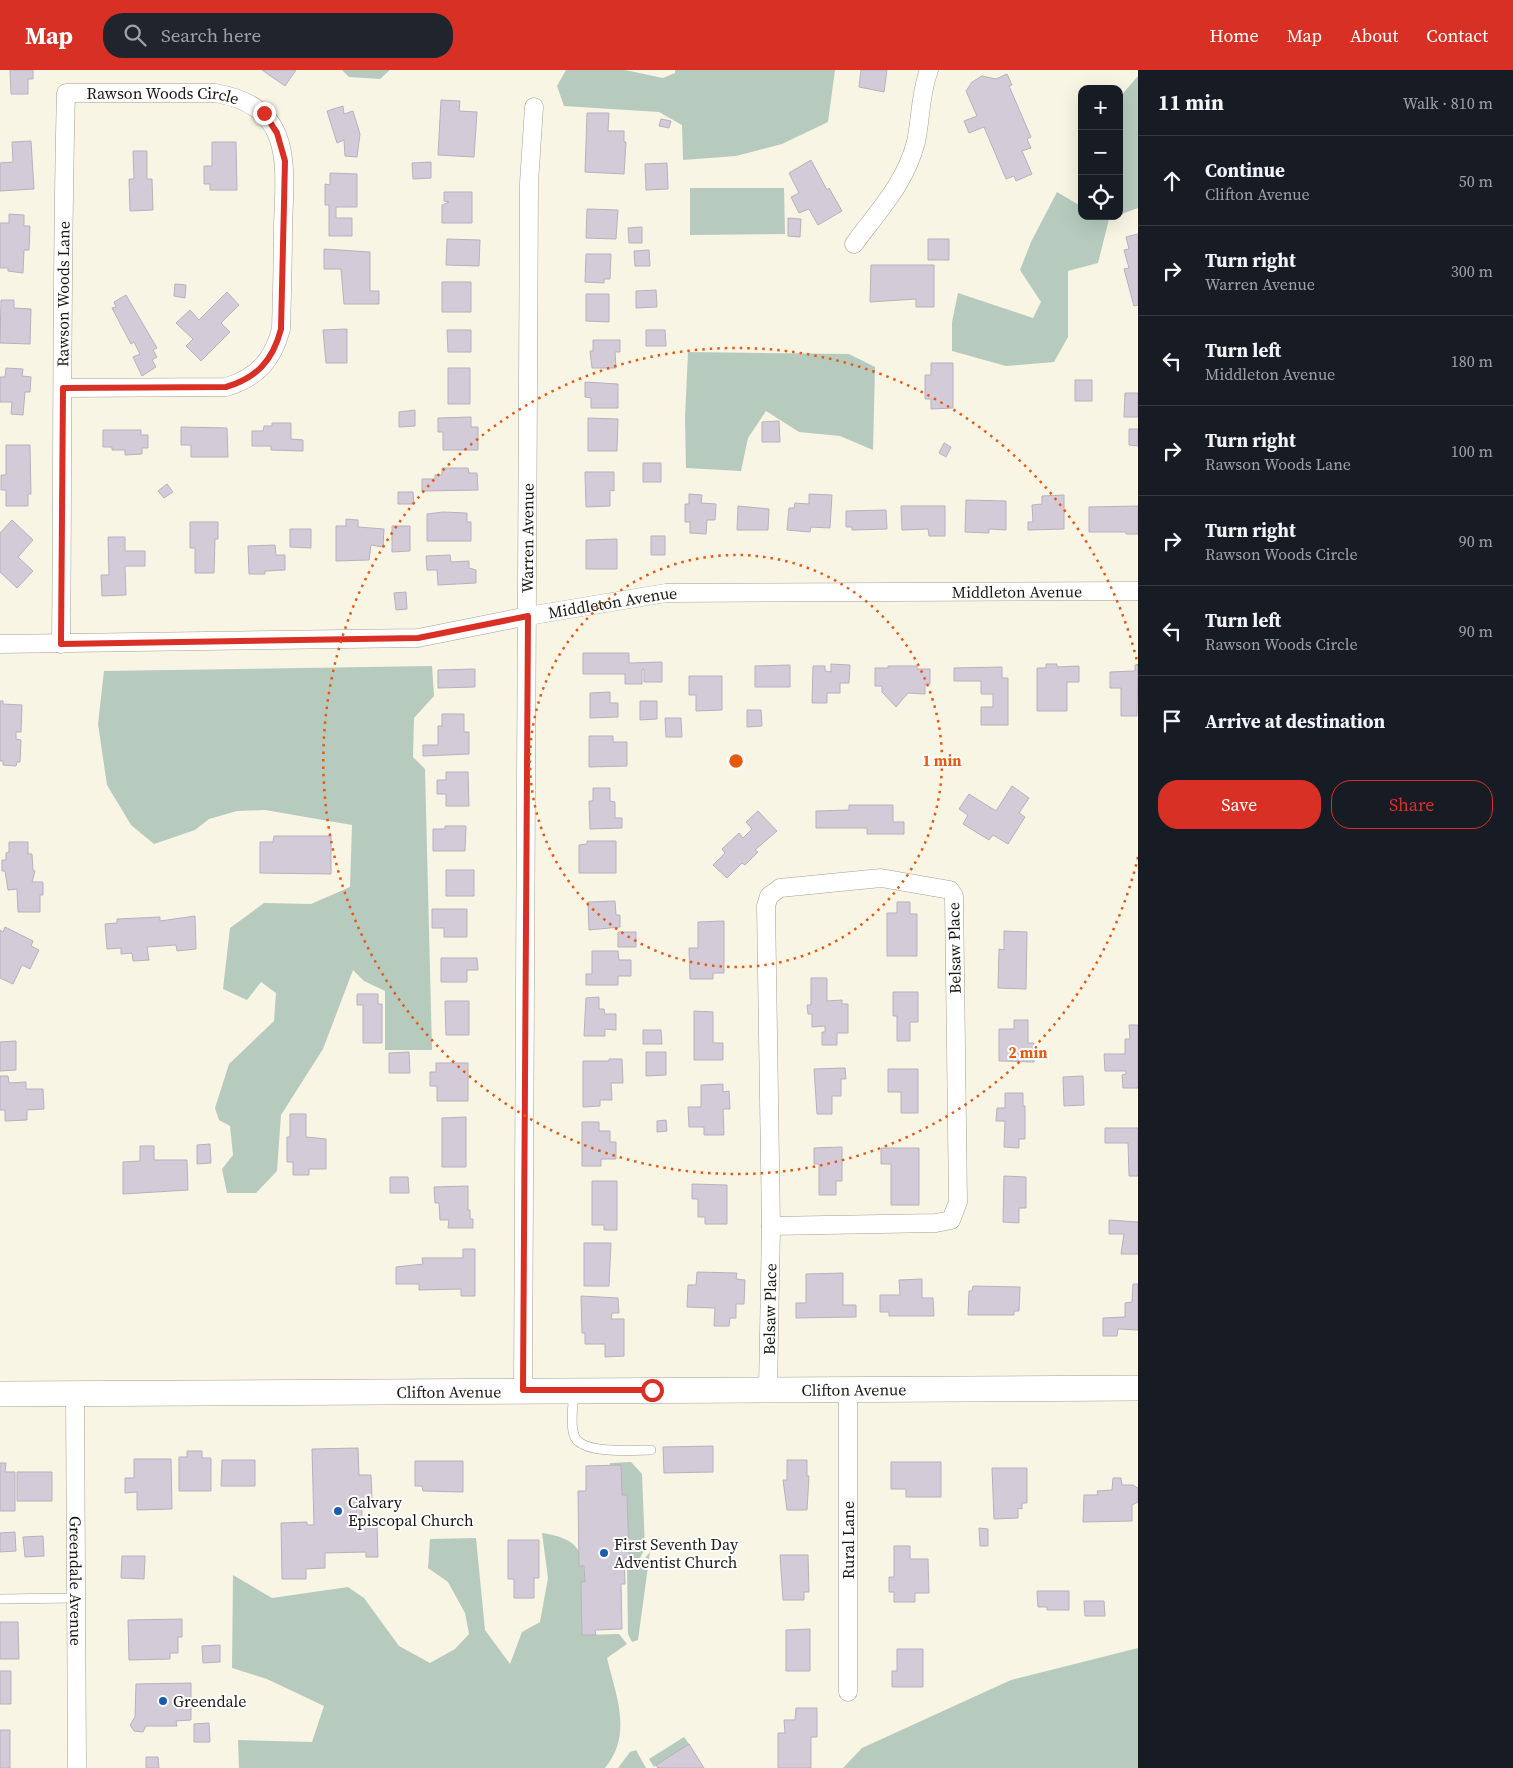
<!DOCTYPE html>
<html lang="en">
<head>
<meta charset="utf-8">
<style>
  :root { --surface:#171b24; --page:#20242c; --text:#f1f3f6; --muted:#9ea1a6; --line:#363941; --accent:#d93025 }
  body { margin:0; font-family:"Source Serif 4",serif; background:var(--page); color:var(--text) }
  .controls { position:absolute; right:15px; top:15px; display:grid; overflow:hidden; border-radius:10px; box-shadow:0 5px 20px #0002 }
  .controls button { width:45px; height:45px; display:grid; place-items:center; padding:0; border:0; border-bottom:1px solid var(--line); background:var(--surface); color:var(--text); font:25px sans-serif }
  .stop { position:absolute; width:15px; height:15px; margin:-11px; border:4px solid #d93025; border-radius:50%; background:#fff }
  .stop.end { background:#d93025; border-color:#fff; box-shadow:0 1px 5px #0008 }
  .list { margin:0; padding:0; list-style:none }
  h2 { display:flex; justify-content:space-between; align-items:center; height:65px; margin:0; padding:0 20px; font-size:21px }
  h2 small { font-size:16px; font-weight:400; color:var(--muted) }
  .list li { display:grid; grid-template-columns:32px 1fr auto; gap:15px; align-items:center; box-sizing:border-box; height:90px; padding:0 20px; border-top:1px solid var(--line) }
  .list b { display:block; font-size:19px; white-space:nowrap }
  .list p { margin:0; font-size:16px; white-space:nowrap; color:var(--muted) }
  .list em { font-size:16px; font-style:normal; color:var(--muted) }
  .actions { display:flex; gap:10px; padding:15px 20px }
  .actions a { flex:1; padding:11px 0; border:1px solid var(--accent); border-radius:20px; text-align:center; font-size:18px; color:var(--accent) }
  .actions .main { background:var(--accent); color:#fff }
  .icon { flex:none; width:28px; height:28px; fill:none; stroke:currentColor; stroke-width:2; stroke-linecap:round; stroke-linejoin:round }
  .map { position:relative; flex:none; width:1138px; height:1698px; overflow:hidden }
  header { display:flex; align-items:center; gap:30px; box-sizing:border-box; height:70px; padding:0 25px; background:var(--accent); color:#fff }
  header strong { font-size:24px }
  nav { display:flex; gap:28px; margin-inline-start:auto; font-size:18px }
  .search { width:350px; height:45px; background:var(--page); display:flex; align-items:center; gap:12px; box-sizing:border-box; padding:0 18px; border-radius:20px; color:var(--muted); font-size:19px }
  main { display:flex }
  aside { flex:1; background:var(--surface) }
  .map>svg:first-child { display:block }
</style>
</head>
<body>
<header>
<strong>Map</strong>
<div class="search"><svg class="icon" aria-label="search" viewBox="0 0 24 24"><circle cx="10" cy="10" r="6"/><path d="M15 15l6 6"/></svg>Search here</div>
<nav><a>Home</a><a>Map</a><a>About</a><a>Contact</a></nav>
</header>
<main>
<div class="map">
<svg width="1138" height="1698" viewBox="0 0 1138 1698">
  <rect width="100%" height="100%" fill="#f8f5e5"/>
  <path fill="#b6cbbe" d="M342 0H390L380 9 349 7Z
    M566 0H625L663 8 675 3V0H835L828 52 782 74 736 86 683 90 682 55 659 42 564 36 557 16Z
    M1138 6V138L1119 145V28Z
    M690 118H784L785 164 690 165Z
    M1057 122 1079 135 1082 132V146H1115L1109 149 1098 193 1068 201V267L1054 292 1006 296 952 281V252L958 223 1033 248 1041 232 1020 200 1031 172Z
    M688 282 849 284 875 297 873 380 840 366 799 362 766 341 748 368 741 401 686 398 685 348Z
    M432 596 434 626 414 648 413 687 425 699 432 980H385V921L364 911 353 900 323 979 281 1045 277 1101 256 1123H227L222 1099 233 1085 230 1056 219 1050 215 1038 229 994 274 951 276 923 261 912 247 930 223 919 230 858 264 833 311 834 350 817 352 755 265 740 237 741 209 749 195 760 154 774 131 755 107 715 98 654 104 601Z
    M631 1392 642 1404 645 1479 640 1488H629L627 1425H622L621 1395H610V1393Z
    M542 1463C576 1468 584 1479 585 1512L581 1513 582 1565 619 1564 627 1574 607 1588C616 1626 633 1664 605 1698H239L238 1670 312 1672 324 1636 267 1609 232 1598 233 1505 272 1528 348 1517 364 1528 399 1576 430 1593 455 1579 469 1564 465 1543 448 1512 428 1498 430 1469 476 1468 485 1560 510 1594 522 1562 540 1552 548 1508Z
    M650 1482 638 1570 632 1572 628 1564 627 1499 630 1494H640Z
    M1138 1578V1698H843L862 1678 1011 1610Z
    M684 1667 689 1674 654 1697 649 1689Z
    M636 1680 646 1698H618L630 1682Z"/>
  <path fill="#d3cbd8" stroke="#b8b1be" d="M10 0H33V9H28V24H11Z
    M262 0H296L285 16Z
    M861 0H887L884 22 859 17Z
    M1007 4 1012 15 1009 16 1031 67 1027 69 1031 78 1022 81 1032 104 1016 111 1014 106 1006 109 984 57 969 63 964 51 977 46 966 21 972 12 982 6 996 9Z
    M441 30 460 31 459 41 477 42 474 87 438 85Z
    M343 36 344 44 353 41 360 64 357 87 345 86 344 70 337 73 327 41Z
    M587 43H609L608 61H624V72H626L624 104 585 102Z
    M661 49 671 51 669 58 659 56Z
    M31 71 34 119 0 121V93L13 92 12 72Z
    M212 72H236L237 120H210V114H204V96H212Z
    M133 81H147V109H152L153 140 130 141 129 109H134Z
    M811 90 827 120 829 118 842 141 818 155 809 139 799 143 791 127 799 123 789 103Z
    M431 92V108L413 109 412 93Z
    M667 93 668 119 646 120 645 94Z
    M330 103 357 104V137H336V148H352V166H329V135H325V114L330 115Z
    M444 122H472V153H442V135L449 132 444 131Z
    M587 139 618 140 616 169 586 168Z
    M9 144 24 145V156H30L29 180H24L23 203 8 201V198H0V153H9Z
    M788 148 801 149 800 167 788 166Z
    M642 157V173H629L628 158Z
    M1138 164V235L1134 236 1124 199 1129 198 1124 180 1129 179 1126 167Z
    M447 169 480 170 479 196 446 195Z
    M928 169H949V190H928Z
    M324 179 370 182V221H379V234H344L341 199H324Z
    M649 180 650 196H635L634 181Z
    M586 184H611L610 209H604V213L585 212Z
    M871 195H934V237H916V229L870 232Z
    M442 212H471V242H442Z
    M175 214 186 215 185 228 174 226Z
    M656 220 657 237 636 238V221Z
    M227 222 239 235 221 253 230 262 201 291 186 276 193 269 176 253 190 240 199 250Z
    M586 224H609V252L586 251Z
    M126 225 157 278 153 280 157 287 152 290 156 297 142 306 133 287 140 284 134 272 131 274 112 238 116 237 114 232Z
    M1 230H14V238L31 239 30 274 0 273Z
    M347 259V293H326L323 260Z
    M447 260H471V282H448Z
    M646 260H665L666 276H646Z
    M593 270H620V282H615L616 298H592L590 281H593Z
    M931 293H953V338L931 339V329H925V305H931Z
    M6 298 23 299 22 306 31 307 30 322H25L23 345 11 344 12 332H0V307H5Z
    M448 298H470V334H448Z
    M1075 310H1092V331H1075Z
    M585 312 618 314V338H591V328L585 327Z
    M1125 323H1138V347H1124Z
    M415 340V356L399 357V342Z
    M471 347V357H478V380H443V362H438V348Z
    M588 348 618 349 617 381H588Z
    M779 351 780 372H762V352Z
    M272 353H291V369L303 370V381L271 380V376H252V361H263L264 356H272Z
    M181 357 227 358 228 387H191V375H181Z
    M1129 359H1138V376L1129 375Z
    M103 360H141V365H148V378H142V384L125 385V380H112V377H103Z
    M944 373 951 377 946 387 939 383Z
    M6 375H30L31 424H28V436H6V420H1V405H6Z
    M643 393H661V412H643Z
    M442 398H468L469 403H477L478 420 422 421V409H435V405H442Z
    M585 402H614V421L610 420V436L586 437Z
    M167 414 173 422 164 428 158 421Z
    M398 422H413L414 434H398Z
    M689 424 702 425 701 433 716 434 715 450H707L706 464 690 463V452H685V434H689Z
    M809 424 832 425 830 458 811 457 810 462 787 460 789 438H794L795 433 809 434Z
    M1064 425V459L1028 460V452H1033L1032 435 1042 434V426Z
    M966 430 1006 431V460L989 459V463L965 462Z
    M738 436 769 439 768 460H737Z
    M901 436H945V466H929L928 459 902 460Z
    M1138 436V464H1126V462H1089V437Z
    M886 440 887 459 852 460V457H846V441Z
    M443 442 467 443V452H471V471H427V444Z
    M346 449 358 450V457L384 459 383 477 371 475 369 490 336 491V456H346Z
    M12 450 33 470 18 487 33 501 17 518 0 502V463Z
    M190 452H218V469H215L214 503H195V478H190Z
    M392 456H410V481L392 482Z
    M290 459H311V478L290 477Z
    M651 466H665V485H651Z
    M108 467H125V481H145V496H125L126 525 102 526 101 505H109Z
    M617 469V499H586V470Z
    M275 475 276 485H285V500L265 501V504H249L248 476Z
    M450 485 451 492 469 491V498L476 500V513L438 515 437 500H427L426 486Z
    M406 522 407 539 396 540 394 523Z
    M583 583H629V593L662 592V612H644V599L642 600V614H625V604H583Z
    M831 594 850 595 849 613H840V623H827V633H812L813 596H825V601L831 602Z
    M1046 594H1057V597L1079 596V612H1067V641H1037V598H1046Z
    M790 595V617H755V596Z
    M1135 595H1138L1137 646H1121V618H1110V602L1135 601Z
    M888 596H917V599H930V614H925V624L908 623 896 637 882 622V616H875V598H888Z
    M1002 597V608H1008V655H981V637H993V624H981V611H954V598Z
    M475 599V617L438 618V600Z
    M689 606H722V640L696 641V625H689Z
    M610 622V633H618V647L590 648V623Z
    M0 631H3V634L22 635 21 662H16V669L21 670 20 692H17L16 696 3 695V691H0Z
    M640 631H657V649L640 650Z
    M747 640H761L762 656 747 657Z
    M442 644H464V662H469V684L423 686V675H438V656H442Z
    M665 648H681L682 667H666Z
    M589 666H613V672H627V696L589 697Z
    M446 702H468L469 736H446V724H437V710H446Z
    M1012 716 1029 728 1019 743 1025 747 1008 774 993 765 989 770 963 754 968 745 959 739 969 724 996 741Z
    M593 718H610V731L615 732V748H622V758L590 759 589 731H593Z
    M849 735H893V752H904V764H867V758H816V741L849 740Z
    M758 741 777 761 755 780 758 782 745 795 742 793 727 808 713 795 725 783 722 779 739 763 743 768 752 759 746 752Z
    M445 756H466L465 781H433V759H445Z
    M274 766H331V804L260 803V772H273Z
    M587 771H616V803H579V775L587 774Z
    M9 772H28V784H32L33 800 35 801 32 812H43V825H40V842H18L17 819 8 820 5 801H2V790H6V783L9 782Z
    M446 800H474V826H446Z
    M615 831 616 845H620V857L589 860 588 832Z
    M897 832H910V844H917V886H887V843H897Z
    M432 839H467V867H444V858H432Z
    M195 846 196 879 177 881 176 875 147 877 149 890 133 891 132 883 121 884V878L107 879 105 854 117 853V849L160 847V851Z
    M724 851V903H713V909H690L689 878H698V852Z
    M5 857 33 871 31 876 39 880 30 899 22 895 13 914 0 908V860L3 862Z
    M1004 861 1027 862 1026 919 998 918 999 879 1004 880Z
    M618 862H636V877H618Z
    M592 881H618L619 890H631V906H618V915H586V904H592Z
    M441 888H477L478 900H467V912H441Z
    M811 908H827V931L842 930V934H848V963H837V975H822V962H825V956L812 957V944H808L807 935H811Z
    M893 922H918V952H910V971H897V946H893Z
    M357 924H378V934H382V973H363V935H357Z
    M599 927V939H604L605 944H616V960L605 959V966H584L586 928Z
    M445 931H469V965H446Z
    M694 941 713 942V973H723V990H694Z
    M1014 950H1028V973H1034V992L999 991V959H1014Z
    M1129 955H1138V1018H1123L1122 1005 1126 1004V1001H1105L1104 984H1125V969H1130Z
    M643 960H661L662 974H643Z
    M16 971V1000L0 1001V972Z
    M409 982 410 1003H389V983Z
    M646 982H666V1005L646 1006Z
    M609 989H622L623 1013H611L612 1030H600V1036L583 1037V991H609Z
    M436 993H468V1031H437V1016H430V1002H436Z
    M845 998 846 1009H841V1026H832V1044H817L814 999Z
    M888 999H918V1043H901V1022H888Z
    M0 1006H8L9 1013 26 1012V1019H43L44 1039 27 1040V1050L5 1051V1040H0Z
    M1083 1006 1084 1035 1064 1036 1063 1007Z
    M723 1014V1022L729 1021 730 1039H723L724 1065H704V1057H689L688 1037H701V1015Z
    M1005 1023H1023V1036H1025V1069H1019V1078L1004 1077 1005 1051H996L997 1038H1005Z
    M290 1044H306V1067L326 1069V1099H309V1105H293V1092H287V1067H290Z
    M466 1047V1097H442V1048Z
    M666 1050 667 1061 657 1062V1051Z
    M582 1052H599V1061H610V1072H616V1089H601V1096H582Z
    M1105 1058H1138V1106H1129L1128 1073H1105Z
    M210 1074 211 1093 197 1094V1075Z
    M140 1076H154V1090H187L188 1120 123 1124V1092L140 1091Z
    M842 1077V1111H836V1125H819V1094H814V1078Z
    M881 1078H919V1135H891V1094H881Z
    M1004 1106 1026 1107V1138H1019V1153L1003 1152Z
    M390 1107H408L409 1123H390Z
    M592 1111H617V1160H604V1155H592Z
    M692 1114 727 1115V1154H705V1147H698V1129H692Z
    M468 1116V1140H470V1149H473V1158H448L449 1150H440L439 1133H435L434 1117Z
    M1109 1150 1138 1152V1184H1121L1124 1164H1109Z
    M584 1173H611L609 1216H584Z
    M463 1179H475V1226H461V1219L419 1220V1214H396V1197L423 1194 422 1188H463Z
    M697 1202 737 1203 736 1209 745 1210 744 1234H736V1248H730L729 1256H714L715 1238 687 1237 688 1215H696Z
    M843 1203V1235H856V1247L796 1248V1233H806V1204Z
    M922 1209V1228H933L934 1246H889V1242H880V1225H900L899 1210Z
    M1133 1214H1138V1260L1118 1259 1117 1266H1103V1248L1125 1247V1233L1132 1232Z
    M973 1216 1020 1217 1019 1241H1014V1245H968L969 1221H972Z
    M581 1226 618 1228 619 1243H612L611 1249H624V1286L605 1287V1274H585V1263H582Z
    M713 1376V1402L664 1403 663 1377Z
    M358 1378 359 1405H371L372 1429 362 1430V1453H377L378 1487H366V1482L325 1483V1498L306 1499V1509H282L281 1453 307 1452V1455H314L312 1379Z
    M187 1381H202V1388H211V1421H179V1387H187Z
    M134 1389H171L172 1439 137 1440V1422L125 1423V1408H134Z
    M222 1390H255V1416H221Z
    M787 1390H807V1406H809L807 1440H787L783 1410H787Z
    M415 1391H463V1422L423 1421 422 1416H415Z
    M891 1392H941V1427H906V1419H891Z
    M0 1393H6L5 1402H15V1441H0Z
    M621 1395 622 1425H627L629 1488H624L625 1514H621L622 1559 595 1560 596 1565H582L581 1512H585L584 1496H579L578 1421H586V1396Z
    M992 1398H1027V1433H1022V1439L1018 1438V1448L994 1449Z
    M17 1402H52V1431H17Z
    M1113 1408H1121L1122 1415H1133L1138 1418V1432L1132 1435V1451L1083 1452 1084 1425H1098L1097 1421 1112 1420Z
    M979 1458 988 1459V1476H980Z
    M15 1462 16 1481 0 1482V1463Z
    M43 1466 44 1486 25 1487 23 1467Z
    M508 1470H539V1508H534V1528H514V1509H508Z
    M894 1476H910V1489H928L929 1523H915V1532H894V1522H889V1507H894Z
    M780 1485H808L809 1522H804V1530H783Z
    M122 1486H145L144 1509 121 1508Z
    M1037 1521H1069V1540H1047V1537H1038Z
    M1084 1531H1104L1105 1546H1085Z
    M182 1549V1567H178V1583H170V1589L129 1590 128 1550Z
    M0 1552H18L19 1589H0Z
    M810 1559V1601H786V1560Z
    M220 1575V1592L203 1593 202 1576Z
    M897 1579H923V1617H892V1601H897Z
    M0 1601H11V1634H0Z
    M191 1613V1650L176 1651 177 1656H146L143 1662 134 1661 130 1655 135 1647 136 1614Z
    M796 1638H817V1667H811V1698H778V1663H785L784 1650H795Z
    M209 1653 210 1672H194V1654Z
    M0 1660H10V1698H0Z
    M689 1674 704 1698H658L656 1695Z
    M146 1687H158L159 1698H146Z"/>
  <g fill="none" stroke-linecap="round" stroke-linejoin="round">
    <defs>
      <path id="service" d="M574 1322C573 1334 570 1354 574 1365 580 1385 633 1380 651 1380
        M0 1529 76 1528"/>
      <g id="minor">
        <path d="M854 174C879 140 905 114 916 72 921 48 920 24 929 0"/>
        <path id="s1" d="M0 574 418 568 528 546 666 523 1138 521"/>
        <path id="s2" d="M61 574C63 390 61 207 66 23H215C294 36 285 94 283 156 283 191 282 225 281 259 273 290 257 308 226 317L63 318"/>
        <path d="M881 808 950 820 954 826 958 1132 951 1150 936 1153 771 1156 766 836 769 826 780 818Z"/>
        <path d="M848 1318V1622"/>
        <path id="s3" d="M523 1319 529 113 534 37"/>
        <path id="s4" d="M768 1320 771 1156"/>
        <path id="s5" d="M75 1323 77 1698"/>
      </g>
      <g id="secondary">
        <path id="s6" d="M0 1324 1138 1318"/>
      </g>
    </defs>
    <use href="#service" stroke="#a4a092" stroke-width="10"/>
    <use href="#minor" stroke="#a4a092" stroke-width="19"/>
    <use href="#secondary" stroke="#a4a092" stroke-width="26"/>
    <use href="#service" stroke="#fff" stroke-width="9"/>
    <use href="#minor" stroke="#fff" stroke-width="18"/>
    <use href="#secondary" stroke="#fff" stroke-width="25"/>
  </g>
  <g fill="none" stroke-linecap="round" stroke-linejoin="round">
    <path stroke="#d93025" stroke-width="6" d="M264 43 277 63 285 91 281 259C273 290 257 308 226 317L63 318 61 574 418 568 528 546 523 1320H652"/>
  </g>
  <g fill="none" stroke="#e8590c" stroke-width="2.5" stroke-dasharray="2.5 5">
    <circle cx="736" cy="691" r="206"/>
    <path d="M1138 787A413 413 0 1 1 1138 595"/>
  </g>
  <g fill="#1e5bad" stroke="#fff" stroke-width="2">
    <circle cx="338" cy="1441" r="5"/>
    <circle cx="604" cy="1483" r="5"/>
    <circle cx="163" cy="1631" r="5"/>
  </g>
  <g text-anchor="middle" stroke-width="4" stroke-linejoin="round" paint-order="stroke">
    <g font-size="16" fill="#1a1913" stroke="#fff">
      <text dy="6" stroke="none"><textPath href="#s2" startOffset="648">Rawson Woods Circle</textPath></text>
      <text dy="6" stroke="none"><textPath href="#s2" startOffset="350">Rawson Woods Lane</textPath></text>
      <text dy="6" stroke="none"><textPath href="#s3" startOffset="851">Warren Avenue</textPath></text>
      <text dy="6" stroke="none"><textPath href="#s1" startOffset="1021">Middleton Avenue</textPath></text>
      <text dy="6" stroke="none"><textPath href="#s1" startOffset="616">Middleton Avenue</textPath></text>
      <text transform="translate(954 878) rotate(-91)" y="6">Belsaw Place</text>
      <text dy="6" stroke="none"><textPath href="#s4" startOffset="81">Belsaw Place</textPath></text>
      <text dy="6" stroke="none"><textPath href="#s6" startOffset="854">Clifton Avenue</textPath></text>
      <text dy="6" stroke="none"><textPath href="#s6" startOffset="449">Clifton Avenue</textPath></text>
      <text transform="translate(848 1470) rotate(-90)" y="6">Rural Lane</text>
      <text dy="6" stroke="none"><textPath href="#s5" startOffset="188">Greendale Avenue</textPath></text>
    </g>
    <g font-size="16" fill="#1a1913" stroke="#fff" text-anchor="start">
      <text x="348" y="1438">Calvary<tspan x="348" dy="18">Episcopal Church</tspan></text>
      <text x="614" y="1480">First Seventh Day<tspan x="614" dy="18">Adventist Church</tspan></text>
      <text x="173" y="1637">Greendale</text>
    </g>
  </g>
  <circle cx="736" cy="691" r="8" fill="#e8590c" stroke="#fff" stroke-width="2.5"/>
  <g font-size="15" text-anchor="middle" font-weight="bold" fill="#e8590c" stroke="#fff" stroke-width="4" stroke-linejoin="round" paint-order="stroke">
    <text x="942" y="696">1 min</text>
    <text x="1028" y="988">2 min</text>
  </g>
</svg>
<div class="controls">
<button>+</button>
<button>−</button>
<button><svg class="icon" aria-label="locate" viewBox="0 0 24 24"><circle cx="12" cy="12" r="6"/><path d="M12 2v4M12 18v4M2 12h4M18 12h4"/></svg></button>
</div>
<div class="stop" style="left:652px;top:1320px"></div>
<div class="stop end" style="left:264px;top:43px"></div>
</div>
<aside>
<h2>11 min<small>Walk · 810 m</small></h2>
<ul class="list">
<li><svg class="icon" aria-label="ahead" viewBox="0 0 24 24"><path d="M12 20V5M6 11l6-6 6 6"/></svg><div><b>Continue</b><p>Clifton Avenue</p></div><em>50 m</em></li>
<li><svg class="icon" aria-label="right" viewBox="0 0 24 24"><path d="M7 20v-9h11M14 6l5 5-5 5"/></svg><div><b>Turn right</b><p>Warren Avenue</p></div><em>300 m</em></li>
<li><svg class="icon" aria-label="left" viewBox="0 0 24 24"><path d="M17 20v-9H6M10 6l-5 5 5 5"/></svg><div><b>Turn left</b><p>Middleton Avenue</p></div><em>180 m</em></li>
<li><svg class="icon" aria-label="right" viewBox="0 0 24 24"><path d="M7 20v-9h11M14 6l5 5-5 5"/></svg><div><b>Turn right</b><p>Rawson Woods Lane</p></div><em>100 m</em></li>
<li><svg class="icon" aria-label="right" viewBox="0 0 24 24"><path d="M7 20v-9h11M14 6l5 5-5 5"/></svg><div><b>Turn right</b><p>Rawson Woods Circle</p></div><em>90 m</em></li>
<li><svg class="icon" aria-label="left" viewBox="0 0 24 24"><path d="M17 20v-9H6M10 6l-5 5 5 5"/></svg><div><b>Turn left</b><p>Rawson Woods Circle</p></div><em>90 m</em></li>
<li><svg class="icon" aria-label="arrive" viewBox="0 0 24 24"><path d="M6 21V4h12l-3 4 3 4H6"/></svg><div><b>Arrive at destination</b></div></li>
</ul>
<div class="actions"><a class="main">Save</a><a>Share</a></div>
</aside>
</main>
</body>
</html>
